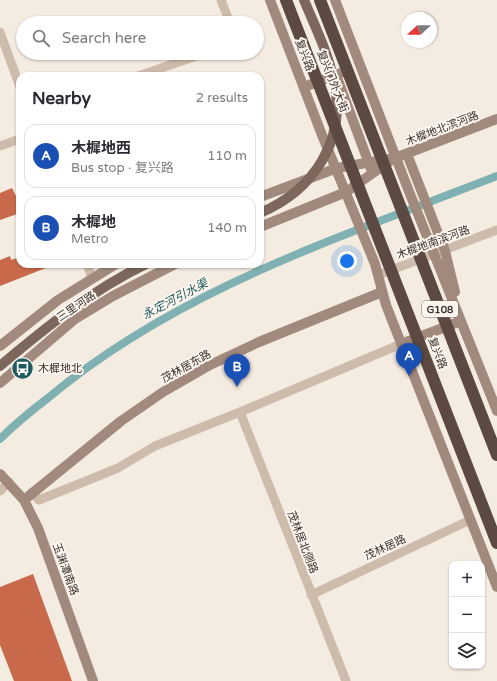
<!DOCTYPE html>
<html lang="en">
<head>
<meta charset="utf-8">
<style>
  :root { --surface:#fff; --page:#f2f2f3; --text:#2b2b33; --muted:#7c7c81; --line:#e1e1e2; --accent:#d93025 }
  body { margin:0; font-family:"Varela Round","Noto Sans SC",sans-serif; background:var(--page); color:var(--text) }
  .controls { position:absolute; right:12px; bottom:12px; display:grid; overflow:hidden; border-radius:8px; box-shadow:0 1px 3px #0004 }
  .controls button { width:36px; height:36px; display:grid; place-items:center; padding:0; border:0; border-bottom:1px solid var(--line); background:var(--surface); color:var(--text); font:20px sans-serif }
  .compass { position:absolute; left:401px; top:12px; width:36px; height:36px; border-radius:50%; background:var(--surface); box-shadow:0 1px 3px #0004; rotate:248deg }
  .you { position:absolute; left:347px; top:261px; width:14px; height:14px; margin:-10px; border:3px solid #fff; border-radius:50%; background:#1a73e8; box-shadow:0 0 0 6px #1a73e833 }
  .badge { display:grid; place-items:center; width:26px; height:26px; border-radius:50%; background:var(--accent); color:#fff; font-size:13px; font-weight:700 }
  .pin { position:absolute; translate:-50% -33px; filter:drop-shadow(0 1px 2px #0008) }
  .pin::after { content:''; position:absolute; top:21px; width:14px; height:12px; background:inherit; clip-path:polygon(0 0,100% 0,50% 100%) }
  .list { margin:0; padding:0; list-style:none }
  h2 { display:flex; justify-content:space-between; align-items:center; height:52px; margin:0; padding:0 16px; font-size:17px }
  h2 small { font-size:13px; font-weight:400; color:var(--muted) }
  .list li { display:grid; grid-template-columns:26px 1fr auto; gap:12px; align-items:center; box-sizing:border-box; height:64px; margin:0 8px 8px; padding:0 8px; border:1px solid var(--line); border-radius:12px }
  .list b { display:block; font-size:15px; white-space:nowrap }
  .list p { margin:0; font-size:13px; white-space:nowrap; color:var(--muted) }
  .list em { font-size:13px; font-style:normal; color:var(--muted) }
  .icon { flex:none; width:22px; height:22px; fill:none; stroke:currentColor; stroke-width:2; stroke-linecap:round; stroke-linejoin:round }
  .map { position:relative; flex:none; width:497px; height:681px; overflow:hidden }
  .search { position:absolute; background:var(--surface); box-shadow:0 1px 3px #0004; left:16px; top:16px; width:248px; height:44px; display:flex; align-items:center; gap:10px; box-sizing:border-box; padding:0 14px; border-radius:22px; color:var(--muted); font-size:15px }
  .panel { position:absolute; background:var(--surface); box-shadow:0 1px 3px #0004; left:16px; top:72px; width:248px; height:196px; border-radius:12px }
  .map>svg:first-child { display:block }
</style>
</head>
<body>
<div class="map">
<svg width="497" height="681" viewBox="0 0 497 681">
  <rect width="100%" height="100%" fill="#f4ebe1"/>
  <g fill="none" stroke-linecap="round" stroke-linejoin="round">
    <path stroke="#7fb0b2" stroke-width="8" d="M0 439C15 424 31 411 48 398 178 289 341 237 497 176"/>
  </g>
  <path fill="#c8694b" d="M12 188 17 198 20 197V213L0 220V193Z
    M10 256 11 260 20 257V264H56L0 286V260Z
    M33 574 72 681H14L0 645V587Z"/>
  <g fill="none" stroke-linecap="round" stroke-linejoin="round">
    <path stroke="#cdbbac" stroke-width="9" d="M221 0 230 23
      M0 32 20 87
      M138 76 205 53
      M0 146 20 139
      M87 264 92 278
      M378 275 497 230
      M240 412 346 681
      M0 491 9 482
      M32 492 39 500 118 468 155 446 240 412 401 344
      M311 595 470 520"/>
    <path stroke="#a18a7d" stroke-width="10" d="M270 0 322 135 375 264 386 305 497 587
      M335 0 408 189 497 411
      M336 75 371 169
      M304 87 341 73
      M407 154 445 251 455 292
      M260 197 337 168 395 158 497 119
      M260 227 346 192 390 161
      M401 344 461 321
      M0 346 58 300 116 264
      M0 383 75 319 113 296 175 264
      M0 474 24 500 38 528 93 681
      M24 500 121 421 163 392 210 365 259 342 382 292"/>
    <path stroke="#7d675c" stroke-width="10" d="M260 213C314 190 347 140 334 81 328 53 315 26 304 0
      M0 366C45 328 92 290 146 264"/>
    <path stroke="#5c4a42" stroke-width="12" d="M286 0 497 543
      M320 0 497 455"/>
  </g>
  <defs>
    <symbol id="bus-disc" viewBox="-11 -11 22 22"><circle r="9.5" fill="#1f5a5e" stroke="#fbf5ee"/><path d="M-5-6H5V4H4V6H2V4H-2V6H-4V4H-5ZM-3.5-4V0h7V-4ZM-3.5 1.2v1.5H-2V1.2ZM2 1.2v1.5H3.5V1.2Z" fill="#fff"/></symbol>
  </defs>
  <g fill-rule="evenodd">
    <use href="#bus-disc" x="10" y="356" width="25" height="25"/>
  </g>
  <g text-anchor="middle" stroke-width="4" stroke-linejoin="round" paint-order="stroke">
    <rect fill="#fbf5ee" stroke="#756b66" stroke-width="1" x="422" y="301" width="36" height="16" rx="3"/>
    <g font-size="10" font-weight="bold" fill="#3b302b">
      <text x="440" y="313">G108</text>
    </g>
    <g font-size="11" fill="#3b302b" stroke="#fbf5ee">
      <text transform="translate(305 55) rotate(69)" y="4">复兴路</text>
      <text transform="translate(333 81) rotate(68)" y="4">复兴门外大街</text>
      <text transform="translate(442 128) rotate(-21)" y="4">木樨地北滨河路</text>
      <text transform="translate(433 242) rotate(-20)" y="4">木樨地南滨河路</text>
      <text transform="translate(76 306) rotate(-34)" y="4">三里河路</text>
      <text transform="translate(438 353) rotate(69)" y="4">复兴路</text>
      <text transform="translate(186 366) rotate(-29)" y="4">茂林居东路</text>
      <text transform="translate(303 542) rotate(69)" y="4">茂林居北侧路</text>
      <text transform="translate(385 547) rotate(-25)" y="4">茂林居路</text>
      <text transform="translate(66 569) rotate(70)" y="4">玉渊潭南路</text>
    </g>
    <g font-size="11" fill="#3b302b" stroke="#fbf5ee" text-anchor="start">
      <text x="38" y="372">木樨地北</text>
    </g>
    <g font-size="12" font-style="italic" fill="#1f5a5e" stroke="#fbf5ee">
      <text transform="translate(175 299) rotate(-28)" y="4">永定河引水渠</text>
    </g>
  </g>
</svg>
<div class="controls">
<button>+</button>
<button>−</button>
<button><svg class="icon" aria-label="layers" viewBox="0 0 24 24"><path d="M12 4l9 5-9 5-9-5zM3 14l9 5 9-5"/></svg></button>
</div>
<svg class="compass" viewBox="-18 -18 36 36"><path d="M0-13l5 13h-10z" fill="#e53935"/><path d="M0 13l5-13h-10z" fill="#7c7c81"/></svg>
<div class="you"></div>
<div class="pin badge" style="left:409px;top:376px;background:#1a4fb4">A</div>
<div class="pin badge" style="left:237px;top:387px;background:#1a4fb4">B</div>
<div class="search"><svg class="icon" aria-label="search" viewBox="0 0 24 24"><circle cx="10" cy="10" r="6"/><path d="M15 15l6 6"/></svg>Search here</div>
<section class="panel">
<h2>Nearby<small>2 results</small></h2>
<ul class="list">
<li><span class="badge" style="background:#1a4fb4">A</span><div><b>木樨地西</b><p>Bus stop · 复兴路</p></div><em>110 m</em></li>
<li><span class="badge" style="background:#1a4fb4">B</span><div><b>木樨地</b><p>Metro</p></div><em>140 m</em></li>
</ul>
</section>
</div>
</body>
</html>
